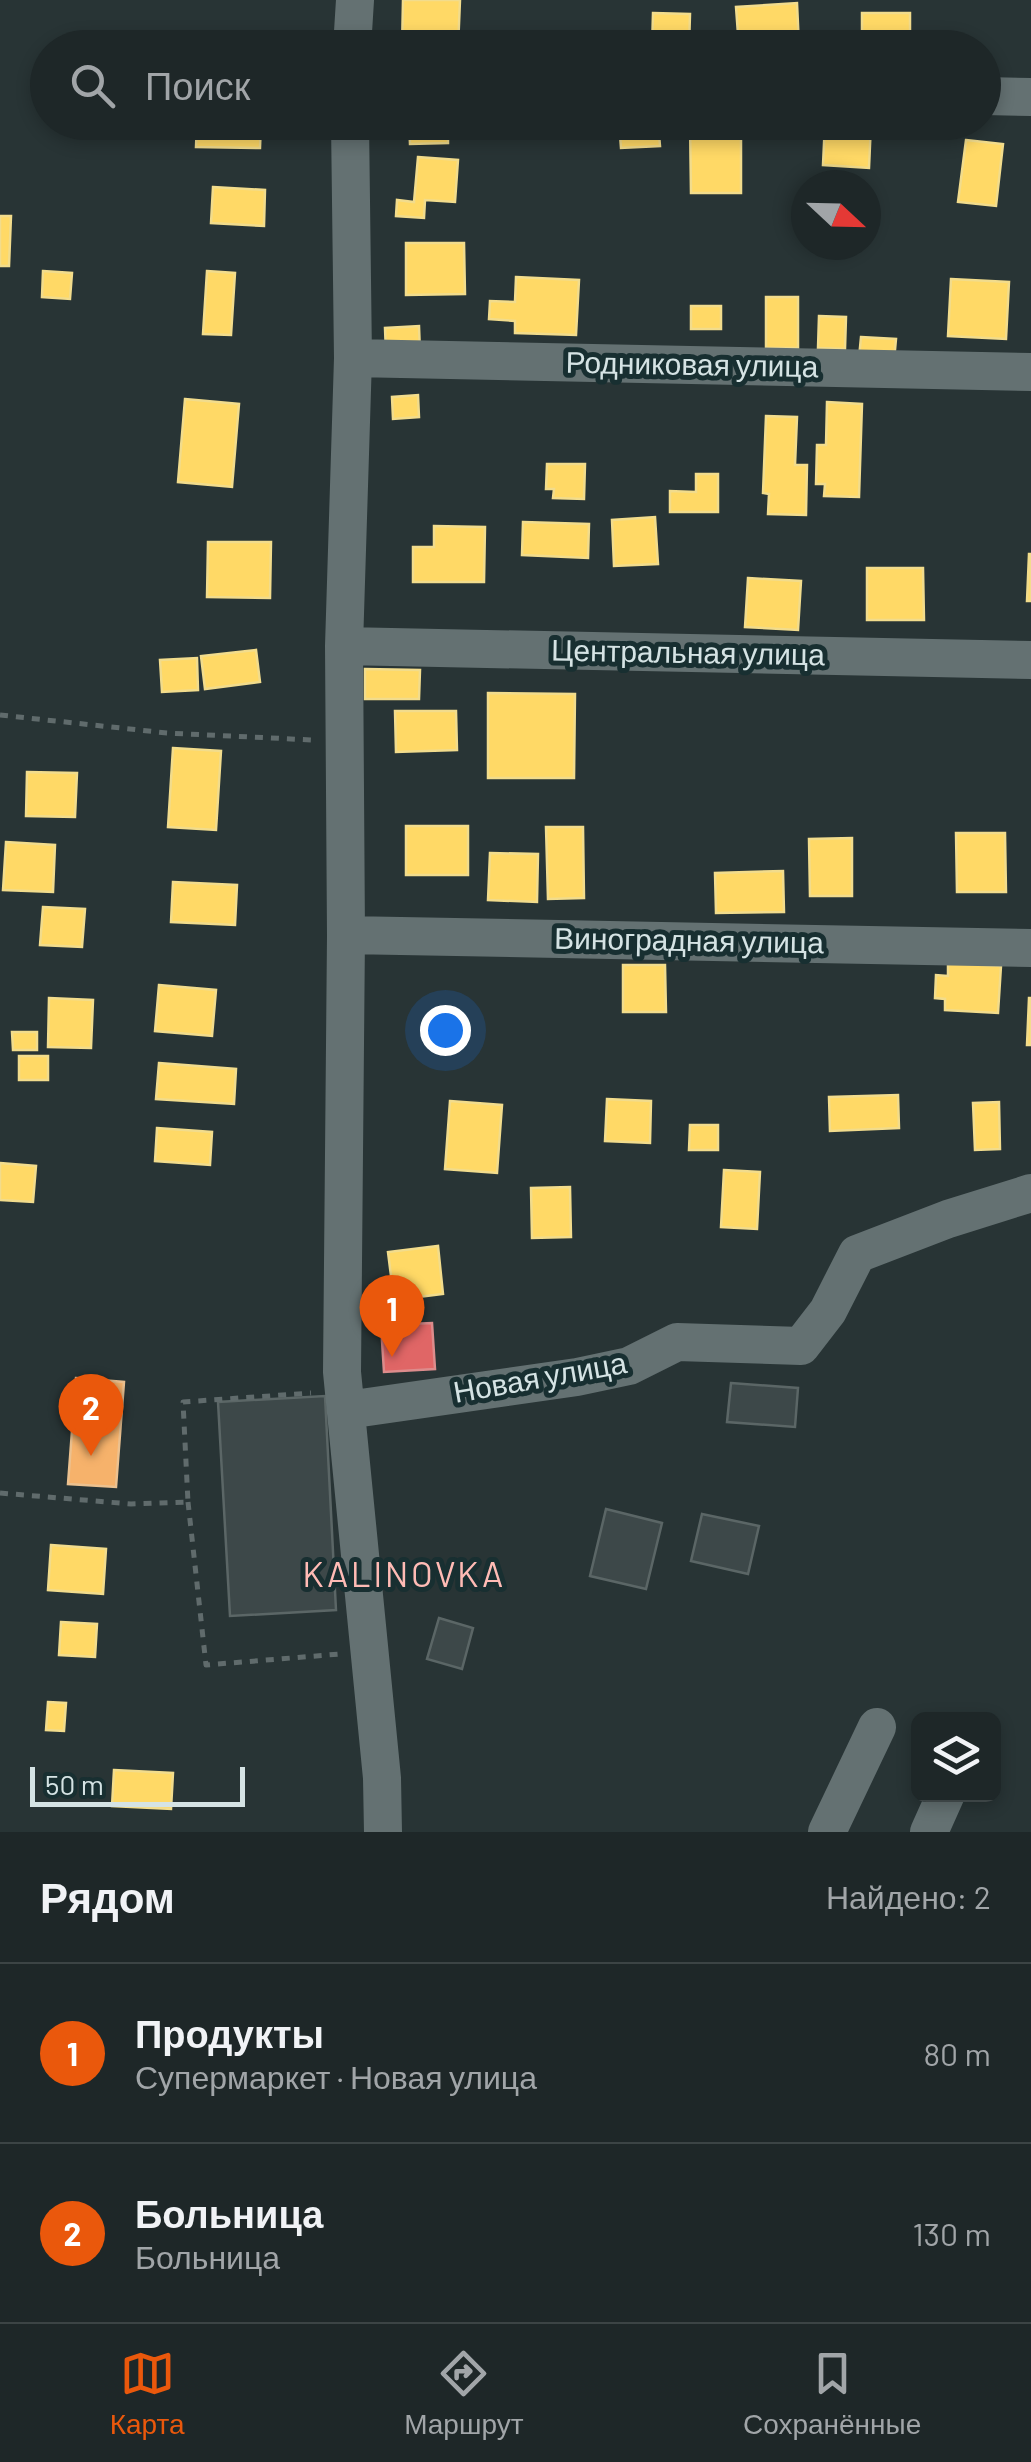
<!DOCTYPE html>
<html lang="ru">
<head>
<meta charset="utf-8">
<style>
  :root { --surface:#1e2728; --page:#2b3334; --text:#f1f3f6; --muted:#a1a5a8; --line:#3c4445; --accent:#ea580c }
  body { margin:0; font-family:Barlow,sans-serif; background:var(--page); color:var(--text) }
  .controls { position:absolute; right:30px; bottom:30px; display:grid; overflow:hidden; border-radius:15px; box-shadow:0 5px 15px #0003 }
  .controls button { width:90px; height:90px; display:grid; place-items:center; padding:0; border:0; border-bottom:2px solid var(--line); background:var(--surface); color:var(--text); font:50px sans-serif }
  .compass { position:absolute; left:791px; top:170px; width:90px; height:90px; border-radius:50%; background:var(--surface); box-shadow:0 5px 15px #0003; rotate:112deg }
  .scale { position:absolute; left:30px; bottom:25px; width:215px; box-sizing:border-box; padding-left:10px; border:5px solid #d5e3e4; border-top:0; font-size:28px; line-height:35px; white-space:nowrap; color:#d5e3e4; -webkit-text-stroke:8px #182f31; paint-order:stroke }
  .you { position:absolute; left:445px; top:1030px; width:35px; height:35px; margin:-25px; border:8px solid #fff; border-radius:50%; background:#1a73e8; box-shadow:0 0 0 15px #1a73e833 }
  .badge { display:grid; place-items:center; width:65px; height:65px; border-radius:50%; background:var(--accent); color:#fff; font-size:32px; font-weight:700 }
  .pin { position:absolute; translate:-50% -82px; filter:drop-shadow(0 2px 5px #0008) }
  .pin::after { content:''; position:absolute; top:52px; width:35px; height:30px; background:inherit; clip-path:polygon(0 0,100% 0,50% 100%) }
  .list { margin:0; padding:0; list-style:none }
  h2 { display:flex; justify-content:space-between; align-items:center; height:130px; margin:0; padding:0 40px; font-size:42px }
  h2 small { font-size:32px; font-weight:400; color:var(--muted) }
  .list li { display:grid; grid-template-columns:65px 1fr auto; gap:30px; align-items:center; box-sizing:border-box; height:180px; padding:0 40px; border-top:2px solid var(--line) }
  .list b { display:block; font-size:38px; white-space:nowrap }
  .list p { margin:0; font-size:32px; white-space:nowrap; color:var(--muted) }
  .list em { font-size:32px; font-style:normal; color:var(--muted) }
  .icon { flex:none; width:55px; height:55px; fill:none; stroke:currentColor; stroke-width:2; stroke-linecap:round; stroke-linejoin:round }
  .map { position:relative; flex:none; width:1031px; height:1832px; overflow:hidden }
  .search { position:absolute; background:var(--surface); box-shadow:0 5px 15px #0003; left:30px; right:30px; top:30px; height:110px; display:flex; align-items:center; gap:25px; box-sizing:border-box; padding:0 35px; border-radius:55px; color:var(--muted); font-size:38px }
  .sheet { height:490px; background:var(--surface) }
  nav { display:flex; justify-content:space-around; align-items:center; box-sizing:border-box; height:140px; border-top:2px solid var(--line); background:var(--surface); font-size:28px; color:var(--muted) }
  nav a { display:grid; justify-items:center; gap:5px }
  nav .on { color:var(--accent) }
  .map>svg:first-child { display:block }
</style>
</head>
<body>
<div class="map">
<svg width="1031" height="1832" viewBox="0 0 1031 1832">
  <rect width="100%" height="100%" fill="#283435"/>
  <path fill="#ffd966" stroke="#f2dc8c" stroke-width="2.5" d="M403 0H460L458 48H402Z
    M797 3 799 46 739 48 736 7Z
    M653 13 690 14 689 48H652Z
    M862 13H910V48H862Z
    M197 122H261L260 148 196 147Z
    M409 122H448V143L410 144Z
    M619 122H658L660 146 621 148Z
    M690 122H741V193H691Z
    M825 122 871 123 869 168 823 165Z
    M966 140 1003 144 996 206 958 202Z
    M418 157 458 160 455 202 425 200 424 218 396 216 397 200 414 202Z
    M213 187 265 190 264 226 211 223Z
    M0 216H11L9 266H0Z
    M406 243H464L465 294 406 295Z
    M43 271 72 273 70 299 42 297Z
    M207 271 235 273 231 335 203 334Z
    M516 277 579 280 576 335 515 333V321L489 319 490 301 515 302Z
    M951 279 1009 282 1006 339 948 336Z
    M766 297H798V348H766Z
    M691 306H721V329H691Z
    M819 316 846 317 845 349 818 348Z
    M419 326 420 353 386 354 385 328Z
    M861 337 896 339 894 361 859 358Z
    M418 395 419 417 393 419 392 397Z
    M185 399 239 404 232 487 178 482Z
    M827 402 862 404 859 497 824 496 825 484H816L817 445H826Z
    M766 416 797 417 795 465H807L806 515 768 514 769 494 763 493Z
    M547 464H585L584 499 553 498 554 489H546Z
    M696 474H718V512H670V491L696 492Z
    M655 517 658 564 614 566 612 520Z
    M523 522 589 524 588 558 522 555Z
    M434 526 485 527 484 582H413V547H434Z
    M208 542H271L270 598 207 597Z
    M1029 554H1031V601H1027Z
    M867 568H923L924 620H867Z
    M748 578 801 581 798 630 745 627Z
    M256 650 260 682 205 689 201 656Z
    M197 658 198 690 162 692 160 660Z
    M365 669 420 670 419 699H365Z
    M488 693 575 694 574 778H488Z
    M395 711H456L457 750 396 752Z
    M173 748 221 751 216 830 168 827Z
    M27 772 77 773 75 817 26 816Z
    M406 826H468V875H406Z
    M546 827H583L584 898 548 899Z
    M956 833H1005L1006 892H957Z
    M852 838V896H810L809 839Z
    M6 842 55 845 53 892 3 890Z
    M490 853 538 854 537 902 488 900Z
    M783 871 784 912 716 913 715 873Z
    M173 882 237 885 235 925 171 922Z
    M43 907 85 909 82 947 40 945Z
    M948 963 1001 966 998 1013 945 1010V999L935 998 936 975 948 976Z
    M623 965H665L666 1012H623Z
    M159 985 216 990 212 1036 155 1031Z
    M49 998 93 1000 91 1048 48 1047Z
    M1029 998H1031V1045H1027Z
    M12 1032H37V1050H13Z
    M19 1056H48V1080H19Z
    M159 1063 236 1069 234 1104 156 1099Z
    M898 1095 899 1128 830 1131 829 1097Z
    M607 1099 651 1101 650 1143 605 1141Z
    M450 1101 502 1105 497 1173 445 1169Z
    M999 1102 1000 1149 975 1150 973 1103Z
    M690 1125H718V1150H689Z
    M157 1128 212 1132 210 1165 155 1161Z
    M0 1163 36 1166 33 1202 0 1200Z
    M724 1170 760 1172 757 1229 721 1227Z
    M570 1187 571 1237 532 1238 531 1188Z
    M438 1246 443 1294 394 1300 388 1252Z
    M51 1545 106 1549 103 1594 48 1590Z
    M61 1622 97 1624 95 1657 59 1655Z
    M48 1702 66 1703 64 1731 46 1730Z
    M114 1770 173 1773 171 1809 112 1806Z"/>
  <path fill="#e06666" stroke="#dd8c8c" stroke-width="2.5" d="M432 1323 435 1369 384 1372 381 1325Z"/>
  <path fill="#f6b26b" stroke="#ecc18f" stroke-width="2.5" d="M76 1378 124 1382 116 1487 68 1484Z"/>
  <path fill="#3d4849" stroke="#5b6666" stroke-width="2.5" d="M731 1383 798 1388 795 1427 727 1422Z
    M325 1396 336 1610 230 1616 218 1402Z
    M606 1509 662 1523 646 1589 590 1576Z
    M702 1514 759 1526 748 1574 691 1561Z
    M439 1618 473 1628 462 1669 427 1659Z"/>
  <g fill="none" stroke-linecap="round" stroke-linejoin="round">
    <path stroke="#606b6c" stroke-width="5" stroke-dasharray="8 8" stroke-linecap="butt" d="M0 715 167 733 313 740
      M0 1493 131 1504 188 1502 183 1402 311 1393
      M188 1502 206 1665 340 1654"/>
    <path stroke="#647172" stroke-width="38" d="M352 48 355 0
      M984 96 1031 97
      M350 122 353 358 344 646 346 935 342 1372 382 1778 383 1832
      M353 358 1031 372
      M344 646 1031 660
      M346 935 1031 948
      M347 1410 577 1377 629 1366 677 1342 801 1346 828 1311 857 1254 948 1219 1031 1193
      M827 1832 877 1727
      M929 1832 946 1794"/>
  </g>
  <g text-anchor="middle" stroke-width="10" stroke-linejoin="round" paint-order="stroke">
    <g font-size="30" fill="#d5e3e4" stroke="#182f31">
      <text transform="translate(692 365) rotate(1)" y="10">Родниковая улица</text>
      <text transform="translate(688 653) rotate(1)" y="10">Центральная улица</text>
      <text transform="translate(689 941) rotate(1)" y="10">Виноградная улица</text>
      <text transform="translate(540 1378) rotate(-10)" y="10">Новая улица</text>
    </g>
    <g font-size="35" letter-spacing="2.5" fill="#ffbbb5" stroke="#182f31">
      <text x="404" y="1587">KALINOVKA</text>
    </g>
  </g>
</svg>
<div class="controls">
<button><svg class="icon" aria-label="layers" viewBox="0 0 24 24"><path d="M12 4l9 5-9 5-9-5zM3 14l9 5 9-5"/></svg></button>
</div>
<svg class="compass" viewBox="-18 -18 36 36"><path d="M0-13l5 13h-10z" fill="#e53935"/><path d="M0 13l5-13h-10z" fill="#a1a5a8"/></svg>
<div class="scale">50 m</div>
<div class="you"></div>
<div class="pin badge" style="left:392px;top:1357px">1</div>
<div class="pin badge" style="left:91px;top:1456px">2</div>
<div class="search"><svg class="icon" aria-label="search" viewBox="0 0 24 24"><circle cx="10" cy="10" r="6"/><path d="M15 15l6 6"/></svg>Поиск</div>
</div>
<section class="sheet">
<h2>Рядом<small>Найдено: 2</small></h2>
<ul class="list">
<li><span class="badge">1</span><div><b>Продукты</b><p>Супермаркет · Новая улица</p></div><em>80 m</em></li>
<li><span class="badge">2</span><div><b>Больница</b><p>Больница</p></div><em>130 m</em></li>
</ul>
</section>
<nav>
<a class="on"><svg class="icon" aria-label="map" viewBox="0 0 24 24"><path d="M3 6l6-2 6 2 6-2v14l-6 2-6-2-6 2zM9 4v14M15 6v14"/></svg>Карта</a>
<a><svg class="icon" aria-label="directions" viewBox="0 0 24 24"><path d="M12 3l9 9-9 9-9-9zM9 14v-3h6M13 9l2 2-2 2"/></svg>Маршрут</a>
<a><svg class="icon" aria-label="saved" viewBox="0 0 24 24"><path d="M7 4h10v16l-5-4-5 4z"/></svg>Сохранённые</a>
</nav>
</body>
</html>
